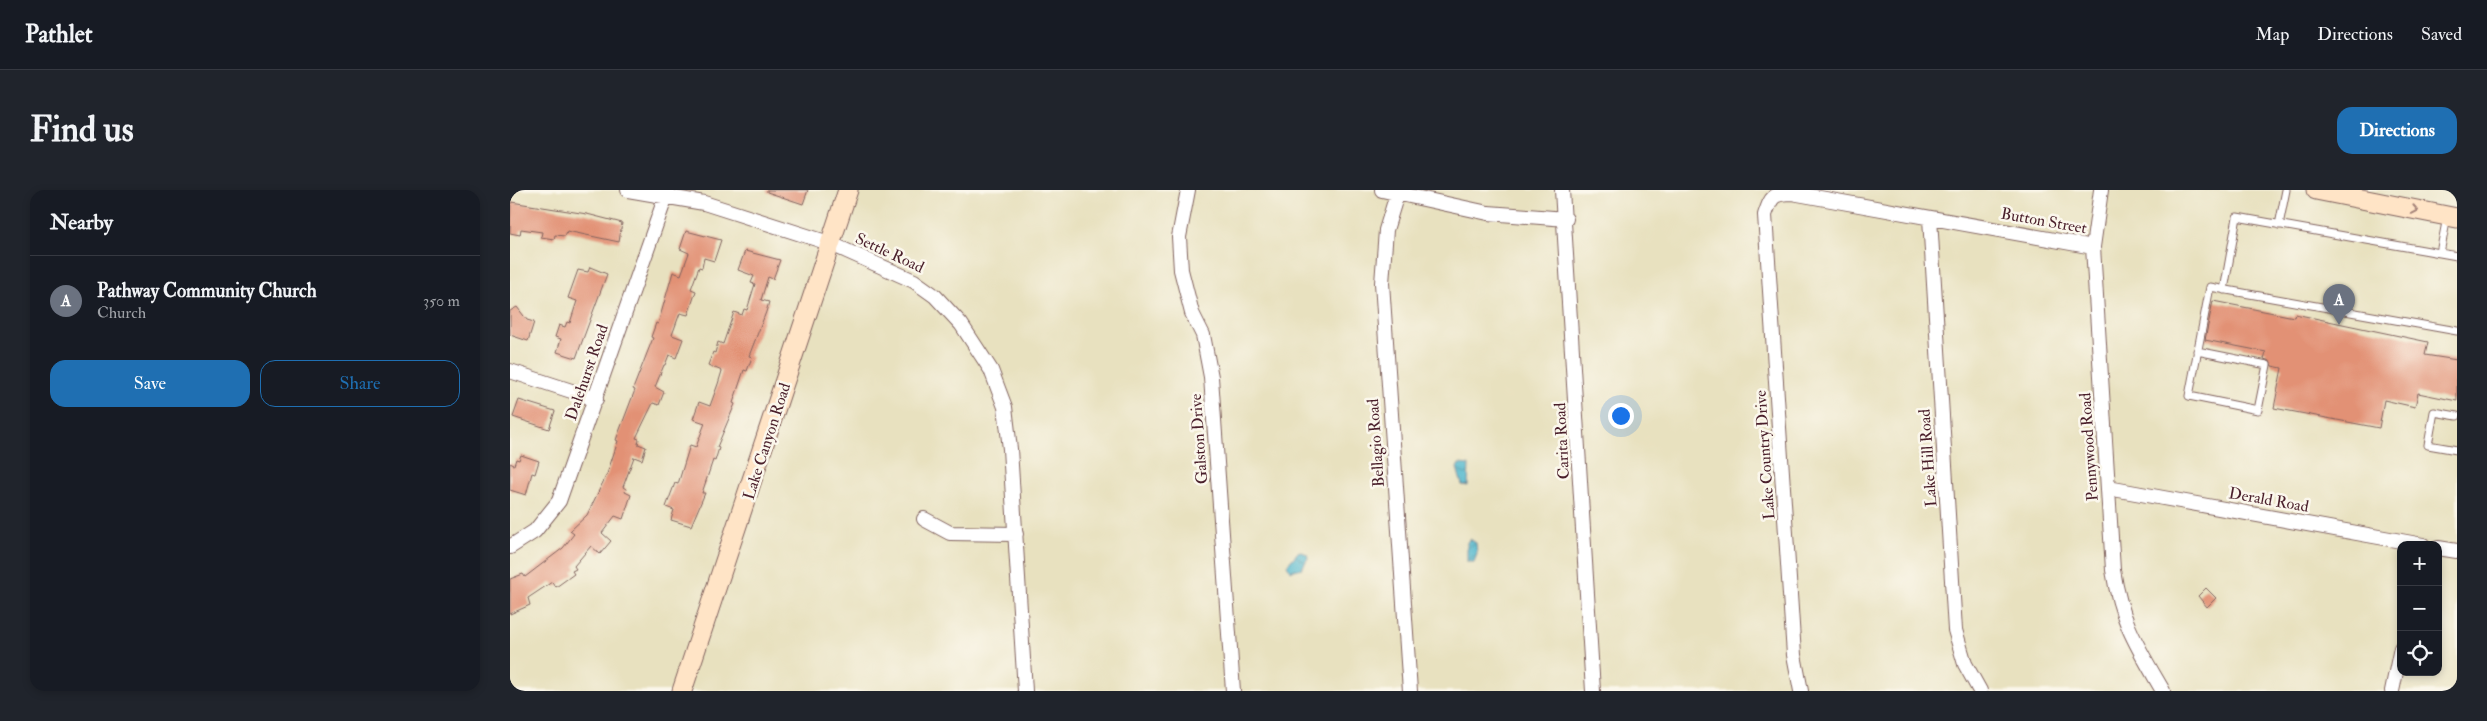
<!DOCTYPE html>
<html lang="en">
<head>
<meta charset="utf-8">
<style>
  :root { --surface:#171b24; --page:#20242c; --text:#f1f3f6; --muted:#9ea1a6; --line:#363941; --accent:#1f6fb2 }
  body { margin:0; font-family:"IM FELL Double Pica",serif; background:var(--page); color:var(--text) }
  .controls { position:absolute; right:15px; bottom:15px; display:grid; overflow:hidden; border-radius:10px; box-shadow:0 2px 8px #0003 }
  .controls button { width:45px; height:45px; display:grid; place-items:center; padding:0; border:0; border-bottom:1px solid var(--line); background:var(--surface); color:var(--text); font:25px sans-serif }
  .you { position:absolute; left:1110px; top:225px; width:18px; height:18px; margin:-12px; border:4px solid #fff; border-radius:50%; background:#1a73e8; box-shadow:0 0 0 8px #1a73e833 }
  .badge { display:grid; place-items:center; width:32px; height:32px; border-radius:50%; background:var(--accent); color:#fff; font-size:16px; font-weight:700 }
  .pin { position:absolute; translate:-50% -41px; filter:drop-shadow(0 1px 2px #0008) }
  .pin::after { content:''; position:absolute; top:26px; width:18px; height:15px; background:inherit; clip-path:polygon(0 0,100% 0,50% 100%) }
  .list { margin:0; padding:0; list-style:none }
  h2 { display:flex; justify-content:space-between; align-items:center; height:65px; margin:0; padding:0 20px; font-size:21px }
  h2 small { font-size:16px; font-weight:400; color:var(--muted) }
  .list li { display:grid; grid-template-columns:32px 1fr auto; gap:15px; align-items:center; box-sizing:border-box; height:90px; padding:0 20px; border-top:1px solid var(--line) }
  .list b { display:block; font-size:19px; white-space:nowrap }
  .list p { margin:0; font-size:16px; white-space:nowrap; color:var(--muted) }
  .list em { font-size:16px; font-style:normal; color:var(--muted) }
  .actions { display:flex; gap:10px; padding:15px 20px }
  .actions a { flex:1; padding:11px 0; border:1px solid var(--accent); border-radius:15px; text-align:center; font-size:18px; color:var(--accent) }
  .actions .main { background:var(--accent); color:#fff }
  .icon { flex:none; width:28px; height:28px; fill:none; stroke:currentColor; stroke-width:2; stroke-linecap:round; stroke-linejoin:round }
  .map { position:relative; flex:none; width:1947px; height:501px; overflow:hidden; border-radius:15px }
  header { display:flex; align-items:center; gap:30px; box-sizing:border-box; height:70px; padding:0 25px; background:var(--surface); border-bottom:1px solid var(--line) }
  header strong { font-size:24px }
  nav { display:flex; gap:28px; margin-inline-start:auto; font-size:18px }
  .intro { display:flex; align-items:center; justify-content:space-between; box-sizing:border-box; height:120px; padding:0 30px }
  h1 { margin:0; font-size:35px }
  .button { padding:12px 22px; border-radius:15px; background:var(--accent); color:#fff; font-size:18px; font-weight:700 }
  main { display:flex; gap:30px; padding:0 30px }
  aside { flex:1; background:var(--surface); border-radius:15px; box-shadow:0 2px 8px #0003 }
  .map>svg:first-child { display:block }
</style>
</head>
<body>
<header>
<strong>Pathlet</strong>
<nav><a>Map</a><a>Directions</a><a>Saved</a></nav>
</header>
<div class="intro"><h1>Find us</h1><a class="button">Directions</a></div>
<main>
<aside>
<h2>Nearby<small></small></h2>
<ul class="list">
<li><span class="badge" style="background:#6b7280">A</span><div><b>Pathway Community Church</b><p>Church</p></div><em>350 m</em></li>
</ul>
<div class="actions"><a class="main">Save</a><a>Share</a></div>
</aside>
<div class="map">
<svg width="1947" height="501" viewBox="0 0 1947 501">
  <defs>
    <pattern id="water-waves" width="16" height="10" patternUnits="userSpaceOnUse" patternTransform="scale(1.25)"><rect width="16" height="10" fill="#4eb6cc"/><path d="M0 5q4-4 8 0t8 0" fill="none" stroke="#4393a6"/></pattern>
  </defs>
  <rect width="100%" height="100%" fill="#fbf7ec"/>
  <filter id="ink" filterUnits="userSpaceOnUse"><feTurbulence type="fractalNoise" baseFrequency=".02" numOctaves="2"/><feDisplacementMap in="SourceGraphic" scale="10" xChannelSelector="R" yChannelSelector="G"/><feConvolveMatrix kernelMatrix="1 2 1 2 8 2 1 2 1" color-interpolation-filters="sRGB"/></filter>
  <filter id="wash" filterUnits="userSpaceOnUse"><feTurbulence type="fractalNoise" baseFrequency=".0096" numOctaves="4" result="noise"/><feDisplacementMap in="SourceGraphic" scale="20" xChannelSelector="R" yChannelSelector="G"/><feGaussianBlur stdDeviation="1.12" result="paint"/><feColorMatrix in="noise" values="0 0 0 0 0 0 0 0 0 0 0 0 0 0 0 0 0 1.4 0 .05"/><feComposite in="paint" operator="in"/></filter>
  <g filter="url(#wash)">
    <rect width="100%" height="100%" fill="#e8e1bf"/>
    <path fill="url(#water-waves)" stroke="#4c6a7c" d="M949 274 959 275 958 296 952 295 947 278Z
      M960 349 966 353 967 364 964 372H957V352Z
      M789 361 797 364 798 368 792 378 781 381 777 375Z"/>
    <g id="blocks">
      <path fill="#e29175" d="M257 0H298L293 14 257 2Z
        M1 12 77 24 112 33 109 52 57 41 55 46 45 45 44 49 31 47 32 42 11 39 10 45 0 43Z
        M176 41 211 50 204 71 194 68 192 78 189 77 181 99 186 101 178 125 170 123 162 145 173 149 166 168 159 165 155 175H154L145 197 154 202 149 215 143 213 126 248 129 249 128 254 136 257 132 270 124 267 113 297 116 299 115 302 121 305 113 329 105 326 92 343 101 351 90 364 81 356 64 376 66 379 62 381 64 384 46 397 42 392 18 408 20 415 0 424V389L13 384 15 387 53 358 64 344 60 341 77 325 97 284 108 251 106 250 125 200 123 199 143 148 141 147 146 133 148 134 163 82 171 85 179 63 170 59Z
        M235 61 270 70 263 89 258 87 251 110 259 112 256 122 239 166 242 167 237 181 234 180 223 213 225 214 207 257 209 258 205 271 203 270 192 303H195L181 336 161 330 164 320 156 317 165 293 168 294 180 255 186 257 195 233 183 229 189 212 200 216 208 194 212 181 198 175 203 162 205 163 208 152 213 154 224 122 232 125 234 119 237 120 245 94 241 93 244 86 228 80Z
        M80 77 97 84 66 168 47 162 51 149 45 147 49 135 55 137 57 132 60 133 67 111 58 108 68 80 78 82Z
        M1703 111 1784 127 1785 124 1918 152 1915 165 1947 170V211L1908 203 1905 217 1874 210 1869 238 1764 218 1772 178 1762 176 1760 171 1754 169 1756 162 1695 150Z
        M7 117 17 130 24 132 18 151 0 145V121Z
        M9 210 45 221 39 239 3 227Z
        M11 265 29 271 25 284 22 283 16 305 0 300V273L4 275 6 269 9 270Z
        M1696 398 1706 408 1697 417 1688 406Z"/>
    </g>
  </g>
  <g filter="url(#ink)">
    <use href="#blocks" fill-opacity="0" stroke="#81635f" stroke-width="1"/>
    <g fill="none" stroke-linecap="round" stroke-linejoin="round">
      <defs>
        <path id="lane" d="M1769 35 1776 0
          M1930 63 1937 27
          M1714 100 1727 27 1947 66
          M1687 161 1757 175 1748 220 1679 206 1700 97 1947 141
          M1947 226 1924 222 1918 255 1947 260"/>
        <path id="street" d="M118 0 194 13 319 53 404 91 425 106 451 134 481 180 495 217 500 259 515 501
          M678 0 669 47 671 80 682 123 693 145 701 187 723 501
          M872 0 978 23 1056 29
          M1052 0 1083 501
          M1591 0 1583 57 1603 380C1611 432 1627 456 1653 501
          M887 4 876 40 872 93 900 501
          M1420 28 1445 440 1455 474 1470 501
          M0 181 86 209
          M1598 298 1913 355
          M414 329 440 343 506 344
          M0 357 25 341 49 311 158 0
          M1928 358 1947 361
          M1291 501 1284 465 1255 25C1261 8 1262 3 1282 3L1583 57
          M1882 501 1891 458"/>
        <path id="secondary" d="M1806 0 1947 28
          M172 501 338 0"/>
      </defs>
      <use href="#lane" stroke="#81635f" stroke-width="9"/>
      <use href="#street" stroke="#81635f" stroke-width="16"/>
      <use href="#secondary" stroke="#81635f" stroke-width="21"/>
      <use href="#lane" stroke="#fff" stroke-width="7"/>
      <use href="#street" stroke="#fff" stroke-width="14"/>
      <use href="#secondary" stroke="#ffe4c6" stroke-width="19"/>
    </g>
    <defs><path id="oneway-chevron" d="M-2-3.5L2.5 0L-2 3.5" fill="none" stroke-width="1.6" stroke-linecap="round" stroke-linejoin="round" transform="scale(1.25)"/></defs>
    <use stroke="#a48278" href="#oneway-chevron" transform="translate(1905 20) rotate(11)"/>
  </g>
  <g text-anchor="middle" stroke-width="5" stroke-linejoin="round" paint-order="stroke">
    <g font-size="16" fill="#4a1f2b" stroke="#fbf7ec">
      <text transform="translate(1534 30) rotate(10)" y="6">Button Street</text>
      <text transform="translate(380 62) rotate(25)" y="6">Settle Road</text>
      <text transform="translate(76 182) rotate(-71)" y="6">Dalehurst Road</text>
      <text transform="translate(688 249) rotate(-94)" y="6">Galston Drive</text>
      <text transform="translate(256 251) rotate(-72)" y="6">Lake Canyon Road</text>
      <text transform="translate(1051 251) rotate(-93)" y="6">Carita Road</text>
      <text transform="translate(865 253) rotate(-94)" y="6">Bellagio Road</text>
      <text transform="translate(1578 257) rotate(-94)" y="6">Pennywood Road</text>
      <text transform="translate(1254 265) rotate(-94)" y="6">Lake Country Drive</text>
      <text transform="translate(1417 268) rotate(-94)" y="6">Lake Hill Road</text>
      <text transform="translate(1759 309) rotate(10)" y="6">Derald Road</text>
    </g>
  </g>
</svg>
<div class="controls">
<button>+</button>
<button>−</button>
<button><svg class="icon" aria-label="locate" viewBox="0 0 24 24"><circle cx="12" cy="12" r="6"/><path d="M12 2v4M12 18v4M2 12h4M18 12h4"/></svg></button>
</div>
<div class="you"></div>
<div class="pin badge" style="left:1829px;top:135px;background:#6b7280">A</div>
</div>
</main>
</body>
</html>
